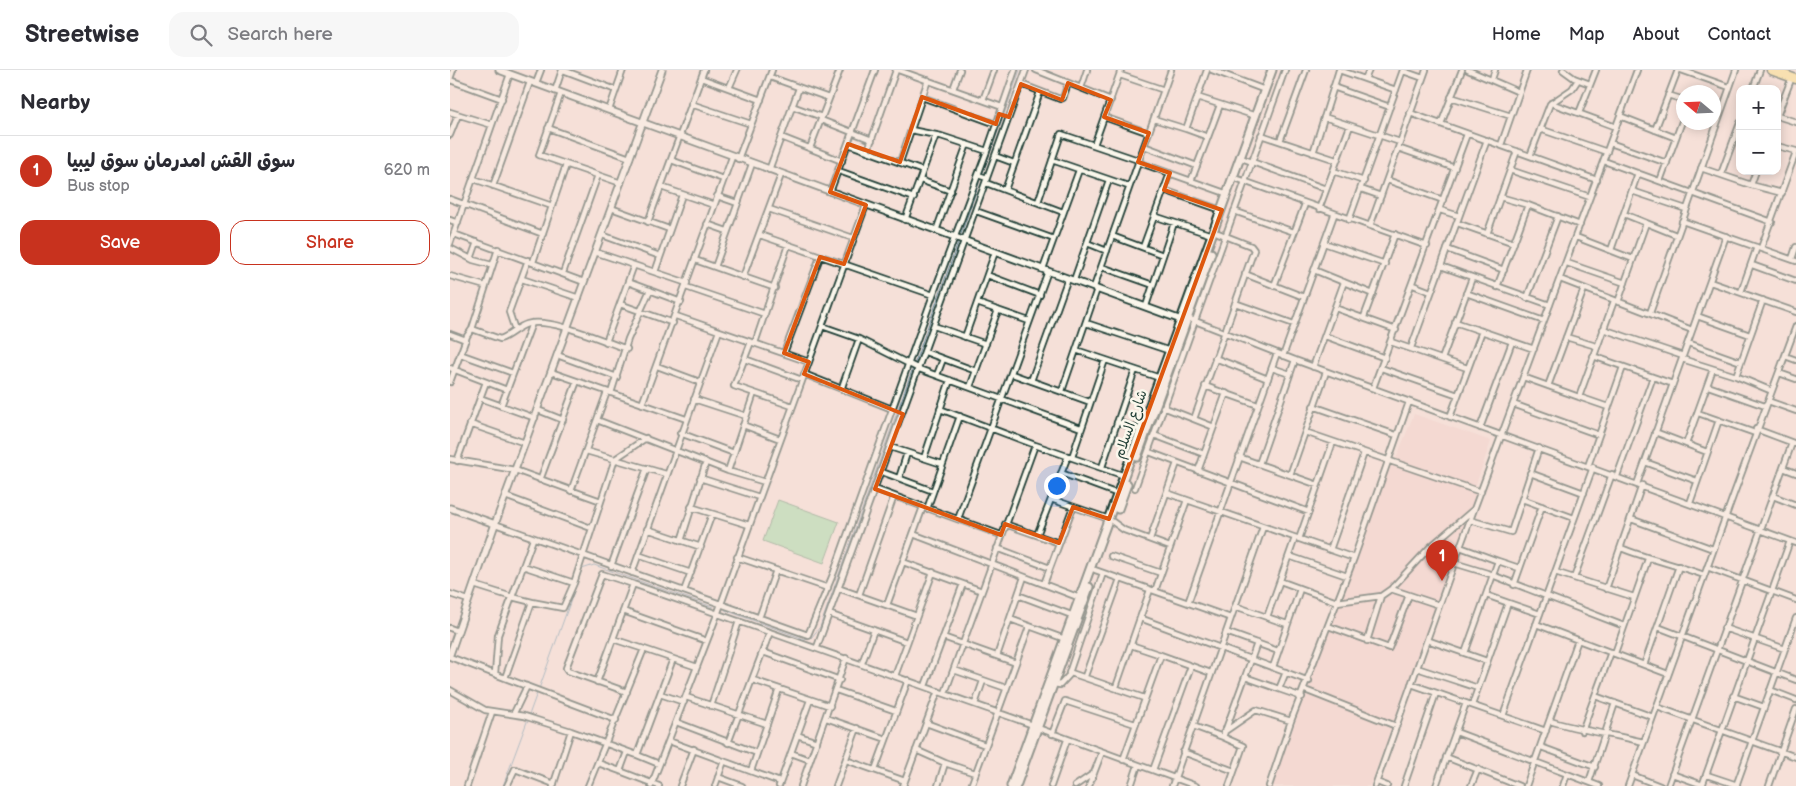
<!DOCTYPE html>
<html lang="en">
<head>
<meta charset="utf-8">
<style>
  :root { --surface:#fff; --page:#f7f7f7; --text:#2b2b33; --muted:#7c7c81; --line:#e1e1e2; --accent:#c8321e }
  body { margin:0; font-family:"Balsamiq Sans","Playpen Sans Arabic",sans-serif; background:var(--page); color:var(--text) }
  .controls { position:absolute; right:15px; top:15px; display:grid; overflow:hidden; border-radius:10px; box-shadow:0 2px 12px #0003 }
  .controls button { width:45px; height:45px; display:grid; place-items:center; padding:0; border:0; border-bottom:1px solid var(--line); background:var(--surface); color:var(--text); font:25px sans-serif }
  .compass { position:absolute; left:1226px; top:15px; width:45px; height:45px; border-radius:50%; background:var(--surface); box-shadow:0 2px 12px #0003; rotate:289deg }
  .you { position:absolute; left:606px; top:415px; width:18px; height:18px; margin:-12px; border:4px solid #fff; border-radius:50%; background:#1a73e8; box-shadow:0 0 0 8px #1a73e833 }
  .badge { display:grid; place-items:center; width:32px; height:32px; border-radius:50%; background:var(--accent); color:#fff; font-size:16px; font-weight:700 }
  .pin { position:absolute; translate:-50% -41px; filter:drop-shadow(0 1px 2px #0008) }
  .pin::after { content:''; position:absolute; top:26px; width:18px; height:15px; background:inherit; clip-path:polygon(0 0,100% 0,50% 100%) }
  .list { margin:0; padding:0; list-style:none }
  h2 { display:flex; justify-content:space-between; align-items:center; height:65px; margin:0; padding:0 20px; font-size:21px }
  h2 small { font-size:16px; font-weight:400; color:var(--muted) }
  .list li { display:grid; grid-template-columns:32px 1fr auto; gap:15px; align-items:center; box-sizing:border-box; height:70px; padding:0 20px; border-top:1px solid var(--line) }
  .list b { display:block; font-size:19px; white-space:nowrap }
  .list p { margin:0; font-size:16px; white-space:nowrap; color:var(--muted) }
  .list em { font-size:16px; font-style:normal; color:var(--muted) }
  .actions { display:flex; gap:10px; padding:15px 20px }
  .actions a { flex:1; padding:11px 0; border:1px solid var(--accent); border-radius:15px; text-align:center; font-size:18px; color:var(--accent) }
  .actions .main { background:var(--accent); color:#fff }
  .icon { flex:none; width:28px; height:28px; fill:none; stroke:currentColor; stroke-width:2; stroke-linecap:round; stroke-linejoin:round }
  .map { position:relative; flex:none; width:1346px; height:716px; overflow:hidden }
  header { display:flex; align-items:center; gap:30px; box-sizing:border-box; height:70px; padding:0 25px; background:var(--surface); border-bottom:1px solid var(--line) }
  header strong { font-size:24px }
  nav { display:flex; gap:28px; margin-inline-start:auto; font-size:18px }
  .search { width:350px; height:45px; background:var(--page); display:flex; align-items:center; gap:12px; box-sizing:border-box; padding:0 18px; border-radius:15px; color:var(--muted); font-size:19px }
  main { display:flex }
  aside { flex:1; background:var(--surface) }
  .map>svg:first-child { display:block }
</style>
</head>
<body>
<header>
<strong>Streetwise</strong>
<div class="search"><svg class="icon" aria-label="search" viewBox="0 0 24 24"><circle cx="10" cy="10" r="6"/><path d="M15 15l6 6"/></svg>Search here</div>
<nav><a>Home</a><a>Map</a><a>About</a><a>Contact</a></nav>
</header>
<main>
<aside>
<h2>Nearby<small></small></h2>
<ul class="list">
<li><span class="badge">1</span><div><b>سوق القش امدرمان سوق ليبيا</b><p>Bus stop</p></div><em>620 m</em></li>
</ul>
<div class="actions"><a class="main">Save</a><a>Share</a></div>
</aside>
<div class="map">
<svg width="1346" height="716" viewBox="0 0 1346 716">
  <rect width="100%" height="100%" fill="#f5e0d8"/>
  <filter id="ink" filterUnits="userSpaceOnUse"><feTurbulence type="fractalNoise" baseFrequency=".02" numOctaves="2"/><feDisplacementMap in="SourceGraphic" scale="10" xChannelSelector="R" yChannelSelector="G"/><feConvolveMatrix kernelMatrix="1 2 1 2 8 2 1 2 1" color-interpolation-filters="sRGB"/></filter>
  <g filter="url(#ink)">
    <path fill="#f1d0ca" d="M964 344 1041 371 1025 417 946 389Z
      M939 395 1028 423 920 716H822Z"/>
    <path fill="#9cdba4" stroke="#5e8c6c" d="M328 430 389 452 374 493 313 471Z"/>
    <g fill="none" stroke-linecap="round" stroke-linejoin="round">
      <path stroke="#6693a7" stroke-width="1" d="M532 105 570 0
        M511 164 529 113
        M464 295 508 173
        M275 540 354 569 361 568 370 557 463 298
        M89 619 132 499 144 495 263 537
        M79 645 87 623
        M53 716 78 649"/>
      <defs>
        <path id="minor" d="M113 0 166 20
          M448 0 552 37
          M586 0 661 30
          M762 0 815 20
          M1018 0 1069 22
          M1113 0 1124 8 1140 14
          M1231 0 1279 17
          M953 1 973 8
          M670 5 714 20
          M320 7 379 28
          M251 8 311 30
          M0 9 3 0
          M915 9 919 0
          M1042 9 1045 0
          M0 10 52 29
          M86 13 91 0
          M571 14 610 29 613 28 618 13
          M883 17 940 37
          M279 18 287 0
          M631 18 637 0
          M503 19 510 0
          M1303 19 1310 0
          M105 21 112 0
          M111 23 89 85 171 113
          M1218 25 1234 30
          M472 27 546 54
          M747 27 806 46
          M1001 27 1061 46
          M533 30 544 0
          M1101 33 1166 57
          M241 34 301 54
          M342 36 372 47
          M159 40 173 0
          M0 42 42 55
          M960 43 1147 110
          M1129 43 1146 0
          M1170 46 1226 68
          M1327 46 1342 7
          M1327 46 1346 52
          M654 47 699 63
          M874 47 950 72
          M704 49 736 59
          M371 50 422 70
          M991 54 1012 0
          M98 58 180 88
          M1090 59 1157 82
          M461 60 491 66 537 81 528 105 537 108
          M1205 60 1228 0
          M0 65 8 45
          M811 65 886 90
          M331 67 392 91
          M758 67 770 35
          M830 71 856 0
          M1160 73 1217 93
          M398 74 473 101
          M644 75 671 0
          M1051 75 1077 0
          M694 76 747 96
          M1327 76 1346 81
          M360 78 390 0
          M948 78 1005 98
          M418 80 446 0
          M537 81 565 0
          M863 83 889 0 946 20
          M545 86 564 93
          M1080 86 1100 34 1122 19 1128 10
          M288 89 322 0
          M794 89 876 119
          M221 90 273 109
          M602 90 678 116
          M1154 91 1322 152
          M450 92 478 10
          M688 92 778 124
          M1251 98 1301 115 1332 123
          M319 100 349 18
          M1060 100 1140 127
          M389 101 464 128
          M883 101 914 111
          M1271 104 1290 53
          M24 109 102 136
          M788 109 977 176
          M470 110 501 121
          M937 110 993 130
          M741 111 758 67 736 59 757 0
          M1210 111 1234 46
          M536 113 613 142
          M1301 115 1306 101
          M43 116 80 12
          M211 117 264 135
          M911 119 931 126
          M555 120 590 22
          M714 120 771 140
          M1182 121 1236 139
          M380 122 425 0
          M267 126 287 133
          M1050 127 1078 135 1130 155
          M0 129 93 164
          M588 132 611 64 688 90
          M161 138 219 159
          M319 139 403 168
          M869 139 900 56
          M990 140 1009 146
          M526 141 604 169
          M784 141 844 162
          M1174 144 1226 165
          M704 146 762 165
          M0 150 8 153
          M455 150 486 65
          M899 150 953 0
          M1232 151 1346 191
          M198 152 254 0
          M1007 153 1064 173
          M257 154 277 161
          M920 156 976 0
          M486 161 517 74
          M4 164 134 212
          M1037 164 1067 81
          M152 165 210 186
          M310 165 483 225 528 105
          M662 166 713 185
          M1126 167 1183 189
          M637 173 657 181
          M874 173 935 194
          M0 174 60 4
          M693 177 720 103
          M0 178 23 190 42 195
          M1311 178 1346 82
          M997 179 1054 200
          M1161 180 1188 103
          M145 182 237 213
          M21 189 27 172
          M1342 189 1346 177
          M245 190 325 218
          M83 192 116 95
          M1117 193 1175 213
          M1302 195 1346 211
          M991 196 1100 235
          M265 197 302 94
          M652 197 703 215
          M593 199 629 100
          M864 200 923 224
          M205 202 232 125
          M113 203 148 105
          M795 204 854 227
          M537 205 590 225
          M0 206 35 216
          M293 207 331 105
          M72 209 129 228
          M1110 209 1242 260
          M624 210 659 110
          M178 212 231 232
          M1260 212 1346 242
          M963 215 981 222
          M824 216 855 134
          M236 217 315 244
          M644 217 721 0
          M1047 217 1078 135
          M1291 222 1307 177
          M1016 223 1094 251
          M1077 228 1108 146
          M1168 232 1196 153
          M527 233 579 251
          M785 233 844 254
          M170 234 223 253
          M696 236 724 153
          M885 238 946 260
          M1200 243 1286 0
          M226 246 359 292
          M1247 246 1300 265
          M735 247 845 290 1346 473
          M914 247 945 164
          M1005 252 1084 279
          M636 253 720 281
          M372 256 409 269 469 299 631 358
          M484 256 536 274
          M22 259 48 179
          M1153 259 1233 286
          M65 260 59 242 78 190
          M0 264 16 270
          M875 266 935 288
          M515 267 545 182
          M1116 267 1146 276
          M156 272 184 195
          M301 272 284 316 342 336
          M941 272 1017 298
          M305 273 338 175
          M1238 273 1291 292
          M961 278 1037 70
          M626 280 710 308
          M475 282 526 301
          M334 283 370 187
          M10 284 63 303
          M107 285 167 307
          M833 286 884 145
          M1143 286 1223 314
          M1335 286 1346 290
          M765 288 818 309
          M295 289 352 310
          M992 289 1022 208
          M1232 289 1286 306 1322 321
          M207 296 250 312
          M863 297 894 212
          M0 298 57 320
          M822 298 840 304
          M931 298 1008 325
          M101 302 236 349
          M1329 303 1346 309
          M354 304 442 339
          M562 304 640 332
          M487 305 493 289
          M1286 306 1313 230
          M1073 307 1129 327 1164 231
          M581 311 618 208
          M0 312 17 266 22 259 50 269C60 266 67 257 77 254 101 247 153 271 177 279
          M755 316 808 335
          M1098 316 1134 219
          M1258 316 1315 336
          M392 317 409 269
          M520 317 548 240
          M923 318 1017 64
          M612 321 647 219
          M161 323 178 269 200 220
          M1129 327 1158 337
          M30 328 85 348
          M244 329 296 346
          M1318 331 1346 341
          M192 334 282 87
          M1063 334 1149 365
          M51 336 82 253
          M863 336 946 365
          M713 337 764 357
          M490 339 585 375 675 406
          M88 340 113 350
          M1248 343 1305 363
          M1000 347 1032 261
          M744 349 804 180 801 176 768 163
          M147 350 278 401 315 412
          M667 352 691 360
          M20 354 75 373
          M293 355 330 369
          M1030 358 1062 272
          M1306 359 1346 374
          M855 362 1031 422
          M1205 362 1257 382
          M230 363 284 383
          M704 365 754 384
          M1236 374 1263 299
          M440 377 492 394
          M136 381 216 404
          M699 382 859 442
          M622 387 655 290
          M789 387 868 415
          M474 388 500 310
          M0 389 65 400 151 431
          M7 391 36 312
          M1195 392 1247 411
          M809 394 845 290
          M1138 396 1173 297
          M652 397 685 300
          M1333 398 1346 403
          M278 401 304 323
          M748 401 776 323
          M432 402 483 421
          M611 403 668 424
          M1080 403 1134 423
          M840 405 876 302
          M1167 406 1203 307
          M250 408 309 427
          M449 408 457 383
          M90 410 127 311
          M1187 414 1276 166
          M685 418 835 0
          M425 419 551 465
          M121 421 157 322
          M717 423 904 488
          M55 426 141 458
          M1323 426 1346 435
          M601 429 659 449
          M1072 429 1124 448
          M1240 433 1269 350
          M241 437 299 455
          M477 439 510 346
          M508 449 598 201
          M1181 449 1263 479
          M1020 450 1061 462 1089 378
          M663 452 674 460 720 477
          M45 454 358 565 384 502 483 225
          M555 454 609 473
          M197 459 251 477
          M463 464 630 528
          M587 465 618 386
          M700 469 727 393
          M849 469 883 372
          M231 471 256 392
          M1010 477 1048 491
          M547 478 600 498
          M1171 478C1198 489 1227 495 1254 505
          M880 480 914 383
          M188 485 241 503
          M661 486 711 503
          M839 486 897 506
          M287 487 378 518
          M453 492 532 521
          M1004 493 1037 503 1174 556
          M73 496 124 513
          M161 496 197 398
          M1257 497 1346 530
          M645 500 781 548
          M1105 502 1184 527
          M182 503 269 261
          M1124 508 1162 404
          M830 511 887 532 931 526 941 519 980 477 1023 440
          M594 514 623 437
          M24 515 62 527 48 565 45 604
          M1064 515 1092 436
          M388 518 467 546
          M941 519 989 535
          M1156 519 1192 415
          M700 520 690 548 859 611
          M234 521 262 444
          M705 521 737 430
          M0 524 18 530
          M409 525 444 426
          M568 525 624 546
          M1036 525 1090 544
          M82 532 62 527 83 469
          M738 533 827 283
          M437 535 473 437
          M785 536 837 554
          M173 541 257 571
          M379 544 457 572
          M817 547 845 468
          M309 548 326 500
          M560 549 615 569
          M1086 554 1128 570
          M878 556 939 578 959 525
          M1208 557 1346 610
          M0 558 8 561
          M1274 558 1335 579
          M776 562 828 581
          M493 567 566 593
          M977 570 1037 591
          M917 571 931 526
          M807 573 795 607 829 619 836 602
          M367 577 576 0
          M194 579 247 597
          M313 582 390 610
          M1015 583 1048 491 1069 498
          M1165 583 1198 489
          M711 585 761 603
          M547 586 574 507
          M0 587 55 608
          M412 593 424 560
          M1194 595 1229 496
          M823 597 850 519
          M967 598 1028 618
          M504 600 556 618
          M619 603 653 503
          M445 606 483 502
          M635 606 670 509
          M303 610 380 636
          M147 612 163 569
          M604 614 610 615 621 603 694 628
          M961 614 1096 661
          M475 616 513 514
          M666 617 690 548
          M829 619 852 627
          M0 620 35 640 74 646 121 661
          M386 620 446 641
          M855 620 946 656
          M1320 620 1346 630
          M177 622 118 601 116 598 152 504 183 514
          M495 623 585 375
          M210 624 234 632
          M1145 626 1203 647
          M1283 626 1314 637
          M236 627 317 654
          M525 634 533 611
          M1022 635 1058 533
          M261 636 289 551
          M1207 637 1346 687
          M64 643 77 616
          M1053 646 1143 397
          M376 648 436 669
          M166 650 55 608 82 532 113 538 124 513 165 389 196 368
          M1100 651C1132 661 1162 664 1194 672
          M226 652 307 683
          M476 653 535 675
          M743 656 773 667 795 607
          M588 658 746 716
          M1132 661 1161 582
          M774 662 806 640 841 651
          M1006 662 1149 716
          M602 664 615 631 685 654
          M347 665 367 672
          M773 667 793 676 779 716
          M219 671 330 712
          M278 673 320 562
          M1091 677 1145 697
          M466 680 495 693 488 716
          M177 682 170 701 209 716
          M733 682 784 701
          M341 683 360 690
          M187 685 209 694
          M996 687 1069 716
          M396 690 455 711
          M673 690 711 585 681 575
          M148 693 170 701
          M495 693 525 703
          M425 700 458 610
          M703 700 741 596
          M301 701 329 619
          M1222 704 1253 715
          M1182 705 1210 716
          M1257 705 1287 715
          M268 707 292 716
          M927 712 937 716
          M1139 712 1165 633
          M17 716 42 642
          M57 716 65 699 104 714
          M103 716 121 661 187 685 223 589
          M138 716 194 579 163 569 183 514 583 655
          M201 716 267 545 416 135
          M230 716 244 679
          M265 716 274 691
          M329 716 360 630
          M351 716 396 588
          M386 716 407 658
          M453 716 488 621
          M521 716 579 557
          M601 716 617 670
          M625 716 644 703
          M639 716 652 682
          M681 716 688 695
          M722 716 813 457
          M819 716 841 651 904 488 959 332
          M925 716 1010 477 1187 0
          M954 716 986 623
          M986 716 1016 633
          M1021 716 1028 699
          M1076 716 1128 570 1218 604
          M1113 716 1117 704
          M1178 716C1233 562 1289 409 1346 256
          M1218 716 1342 373
          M1252 716 1340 471
          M1286 716 1346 548
          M1319 716 1346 639"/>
        <path id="tertiary" d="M49 0 734 251
          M0 438 45 454
          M0 584 45 454 212 0"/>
        <path id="secondary" d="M687 387 761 183
          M668 439 677 414
          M561 716 822 0
          M566 716 639 517"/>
        <path id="trunk" d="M1321 0 1346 9"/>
      </defs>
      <use href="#minor" stroke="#1f3d34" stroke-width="8"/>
      <use href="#tertiary" stroke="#1f3d34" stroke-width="9"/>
      <use href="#secondary" stroke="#1f3d34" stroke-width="11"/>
      <use href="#trunk" stroke="#1f3d34" stroke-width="11"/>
      <use href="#minor" stroke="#fbf7ec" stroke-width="4.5"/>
      <use href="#tertiary" stroke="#fbf7ec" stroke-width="5.5"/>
      <use href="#secondary" stroke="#fbf7ec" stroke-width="7"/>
      <use href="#trunk" stroke="#fbe180" stroke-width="8"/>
    </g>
  </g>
  <path d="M0 0H1346V716H0ZM618 13 661 30 654 47 699 63 688 92 720 103 714 120 772 140 659 449 623 437 609 473 555 454 551 465 425 419 453 344 354 304 359 292 334 283 370 187 394 194 416 135 380 122 398 74 450 92 472 27 546 54 549 44 559 47 571 14 612 30Z" fill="#f5e0d8" fill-opacity=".55" fill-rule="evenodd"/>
  <path fill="none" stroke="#de580e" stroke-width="4" stroke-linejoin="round" d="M618 13 661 30 654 47 699 63 688 92 720 103 714 120 772 140 659 449 623 437 609 473 555 454 551 465 425 419 453 344 354 304 359 292 334 283 370 187 394 194 416 135 380 122 398 74 450 92 472 27 546 54 549 44 559 47 571 14 612 30Z"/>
  <g text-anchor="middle" stroke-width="5" stroke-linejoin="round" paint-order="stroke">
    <g font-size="14" fill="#1f3d34" stroke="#fbf7ec">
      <text transform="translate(680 354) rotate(-70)" y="5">شارع السلام</text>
    </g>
  </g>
</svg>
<div class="controls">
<button>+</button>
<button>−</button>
</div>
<svg class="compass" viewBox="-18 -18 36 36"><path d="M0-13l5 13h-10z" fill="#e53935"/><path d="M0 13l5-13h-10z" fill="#7c7c81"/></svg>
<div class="you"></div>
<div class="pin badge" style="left:992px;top:511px">1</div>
</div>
</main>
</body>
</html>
